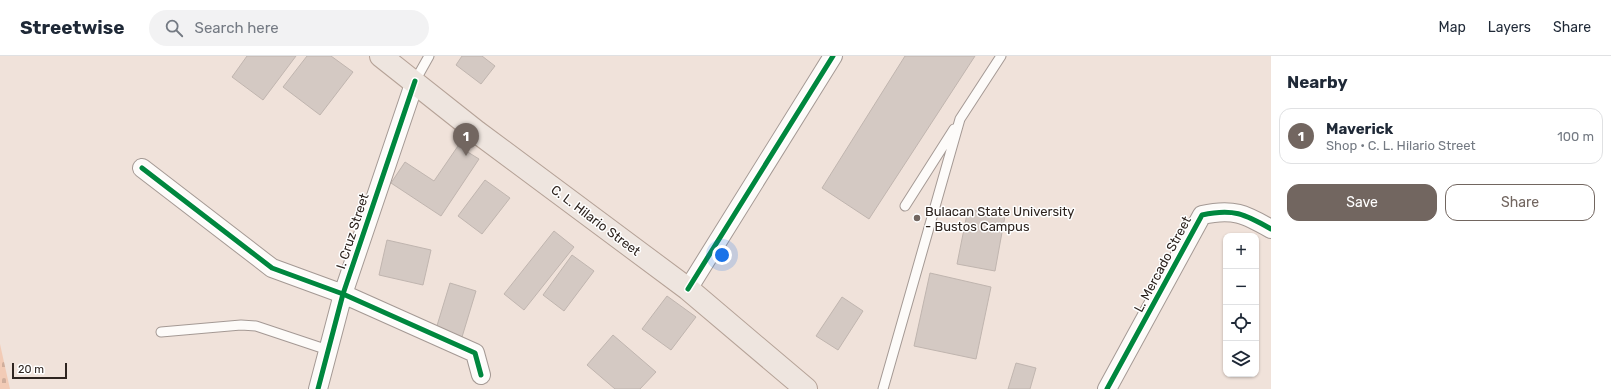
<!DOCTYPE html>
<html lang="en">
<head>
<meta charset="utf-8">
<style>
  :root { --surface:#fff; --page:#f2f2f3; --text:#1f2937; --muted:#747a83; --line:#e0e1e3; --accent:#726660 }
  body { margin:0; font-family:Rubik,sans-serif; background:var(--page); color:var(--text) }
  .controls { position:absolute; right:12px; bottom:12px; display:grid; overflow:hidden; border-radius:8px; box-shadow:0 1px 3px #0004 }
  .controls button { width:36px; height:36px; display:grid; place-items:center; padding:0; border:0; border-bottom:1px solid var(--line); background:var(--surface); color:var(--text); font:20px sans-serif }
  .scale { position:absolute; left:12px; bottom:10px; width:55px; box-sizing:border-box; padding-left:4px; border:2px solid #2e241f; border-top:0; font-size:11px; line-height:14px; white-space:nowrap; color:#2e241f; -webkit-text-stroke:3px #fff; paint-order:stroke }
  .you { position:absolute; left:722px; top:199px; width:14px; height:14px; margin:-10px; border:3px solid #fff; border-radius:50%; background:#1a73e8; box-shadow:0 0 0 6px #1a73e833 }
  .badge { display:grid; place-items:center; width:26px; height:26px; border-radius:50%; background:var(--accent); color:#fff; font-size:13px; font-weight:700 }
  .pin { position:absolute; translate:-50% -33px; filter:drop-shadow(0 1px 2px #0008) }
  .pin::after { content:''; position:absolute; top:21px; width:14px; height:12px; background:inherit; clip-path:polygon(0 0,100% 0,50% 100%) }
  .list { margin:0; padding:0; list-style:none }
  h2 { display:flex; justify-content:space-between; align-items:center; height:52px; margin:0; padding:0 16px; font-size:17px }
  h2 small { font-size:13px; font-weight:400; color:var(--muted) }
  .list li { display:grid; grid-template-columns:26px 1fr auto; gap:12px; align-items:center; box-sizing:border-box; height:56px; margin:0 8px 8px; padding:0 8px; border:1px solid var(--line); border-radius:12px }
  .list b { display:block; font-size:15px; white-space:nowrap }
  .list p { margin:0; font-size:13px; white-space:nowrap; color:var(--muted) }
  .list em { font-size:13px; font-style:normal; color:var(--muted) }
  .actions { display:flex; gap:8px; padding:12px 16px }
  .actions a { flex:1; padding:9px 0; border:1px solid var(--accent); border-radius:12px; text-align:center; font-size:14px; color:var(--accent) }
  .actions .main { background:var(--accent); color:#fff }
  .icon { flex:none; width:22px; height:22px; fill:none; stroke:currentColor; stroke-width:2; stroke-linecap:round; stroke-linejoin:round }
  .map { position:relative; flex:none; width:1271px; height:333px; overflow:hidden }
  header { display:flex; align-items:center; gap:24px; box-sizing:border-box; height:56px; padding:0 20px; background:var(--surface); border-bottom:1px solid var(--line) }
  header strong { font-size:19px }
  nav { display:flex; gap:22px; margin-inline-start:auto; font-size:14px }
  .search { width:280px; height:36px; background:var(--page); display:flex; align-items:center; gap:10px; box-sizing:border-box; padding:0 14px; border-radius:22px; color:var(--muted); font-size:15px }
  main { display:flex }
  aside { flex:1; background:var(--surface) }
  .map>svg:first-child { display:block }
</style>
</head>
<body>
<header>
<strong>Streetwise</strong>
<div class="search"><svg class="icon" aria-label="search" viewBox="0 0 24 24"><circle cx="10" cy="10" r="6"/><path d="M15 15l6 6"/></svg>Search here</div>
<nav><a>Map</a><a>Layers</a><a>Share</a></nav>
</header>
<main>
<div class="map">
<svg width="1271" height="333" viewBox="0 0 1271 333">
  <defs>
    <pattern id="cemetery-stones" width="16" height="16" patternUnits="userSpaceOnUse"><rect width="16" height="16" fill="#f2cbb6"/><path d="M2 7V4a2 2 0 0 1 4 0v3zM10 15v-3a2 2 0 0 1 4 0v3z" fill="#d0ae9c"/></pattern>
  </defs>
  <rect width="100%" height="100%" fill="#f0e2da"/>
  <path fill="url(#cemetery-stones)" d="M0 288 10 333H0Z"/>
  <path fill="#d4c9c3" stroke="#c0b5af" d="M247 0H296L263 44 232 21Z
    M307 0H331L353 16 320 59 283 31Z
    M462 0H482L495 10 481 28 456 9Z
    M905 0H975L869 163 822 132Z
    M458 90 479 103 441 160 391 127 405 106 434 125Z
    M485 124 510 142 482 178 458 160Z
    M968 153 1005 160 995 215 957 208Z
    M554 175 574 191 524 254 504 238Z
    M387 184 431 194 423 229 379 219Z
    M572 199 594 215 564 255 543 239Z
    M930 217 991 231 976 303 914 290Z
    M450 227 476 235 462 281 436 273Z
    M667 240 696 261 671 294 642 273Z
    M842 241 863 255 838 294 816 280Z
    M613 279 656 316 640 333H615L587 309Z
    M1016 307 1036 312 1030 333H1008Z"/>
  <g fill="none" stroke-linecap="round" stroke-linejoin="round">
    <defs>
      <path id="lane" d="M415 25 429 0
        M905 150 954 73
        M161 276 241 269 256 270 328 294
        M883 333 960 63 1001 0"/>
      <path id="street" d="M142 112 272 212 343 238 475 297 481 319
        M688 233 833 0
        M318 333 343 238 415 25
        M1107 333 1202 159C1233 152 1245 158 1271 173"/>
      <path id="primary" d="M381 0 477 76 688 233 806 333"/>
    </defs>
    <use href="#lane" stroke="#a49994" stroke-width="11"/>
    <use href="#street" stroke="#a49994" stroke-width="20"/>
    <use href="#primary" stroke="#b5a297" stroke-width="24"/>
    <use href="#lane" stroke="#fdfbf9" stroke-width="9"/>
    <use href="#street" stroke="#fdfbf9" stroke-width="18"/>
    <use href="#primary" stroke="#eee5df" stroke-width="22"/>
    <defs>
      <path id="cycleway" d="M142 112 272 212 343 238 475 297 481 319
        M688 233 833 0
        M318 333 343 238 415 25
        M1107 333 1202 159C1233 152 1245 158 1271 173"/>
    </defs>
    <use href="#cycleway" stroke="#fff" stroke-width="8"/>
    <use href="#cycleway" stroke="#00873e" stroke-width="5"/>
  </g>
  <circle fill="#726660" stroke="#fff" stroke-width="1.5" cx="917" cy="162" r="4"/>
  <g text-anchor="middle" stroke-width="3" stroke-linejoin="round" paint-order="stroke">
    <g font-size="13" fill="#2e241f" stroke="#fff" text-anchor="start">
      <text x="925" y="160">Bulacan State University<tspan x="925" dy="15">- Bustos Campus</tspan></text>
    </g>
    <g font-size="13" fill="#2e241f" stroke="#fff">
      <text transform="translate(596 164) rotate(37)" y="5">C. L. Hilario Street</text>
      <text transform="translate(352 175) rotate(-72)" y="5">I. Cruz Street</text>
      <text transform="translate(1162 208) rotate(-62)" y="5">L. Mercado Street</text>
    </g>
  </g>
</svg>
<div class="controls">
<button>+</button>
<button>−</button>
<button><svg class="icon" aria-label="locate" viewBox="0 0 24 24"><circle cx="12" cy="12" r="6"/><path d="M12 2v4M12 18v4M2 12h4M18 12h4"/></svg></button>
<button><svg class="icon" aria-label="layers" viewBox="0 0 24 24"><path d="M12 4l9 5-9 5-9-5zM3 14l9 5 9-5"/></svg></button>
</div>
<div class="scale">20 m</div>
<div class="you"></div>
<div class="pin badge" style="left:466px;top:100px">1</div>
</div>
<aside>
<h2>Nearby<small></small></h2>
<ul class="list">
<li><span class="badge">1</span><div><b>Maverick</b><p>Shop · C. L. Hilario Street</p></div><em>100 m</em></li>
</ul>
<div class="actions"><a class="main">Save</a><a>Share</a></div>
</aside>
</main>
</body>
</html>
